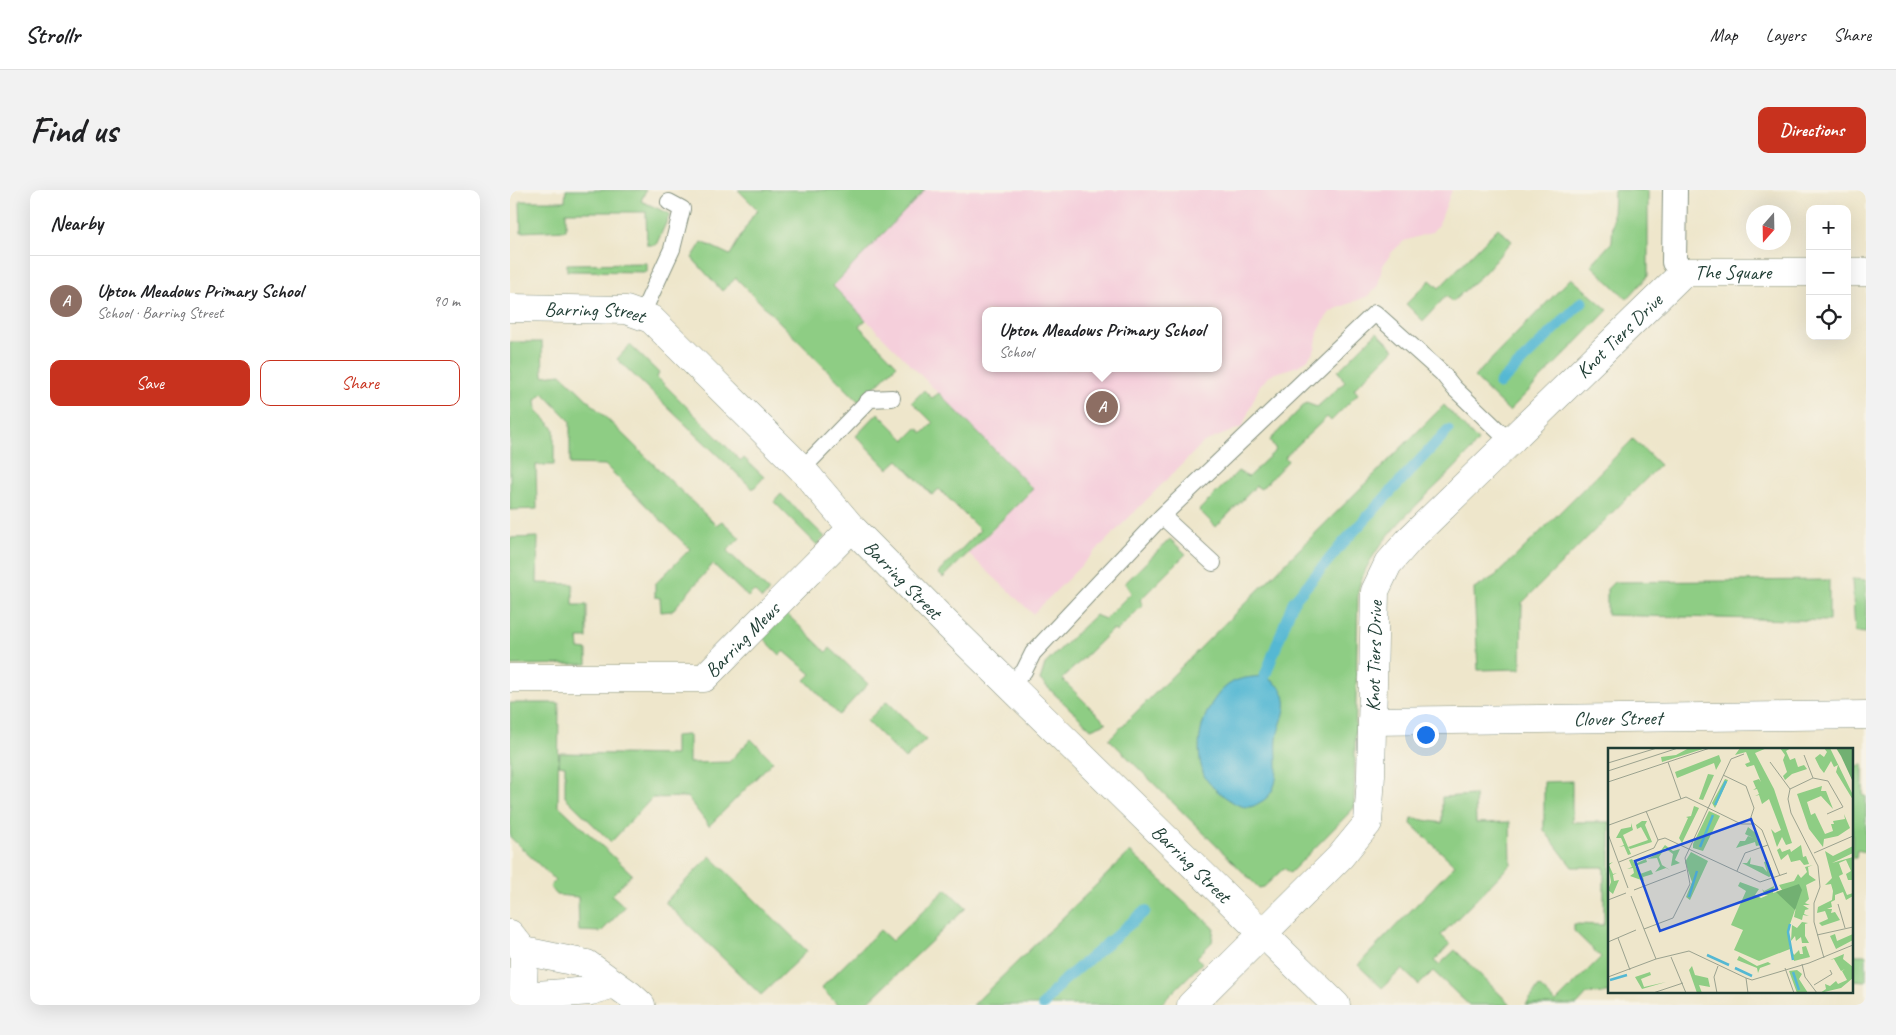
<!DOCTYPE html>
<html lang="en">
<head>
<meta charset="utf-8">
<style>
  :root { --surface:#fff; --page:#f2f2f2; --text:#202124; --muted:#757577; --line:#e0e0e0; --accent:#c8321e }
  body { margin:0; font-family:Caveat,sans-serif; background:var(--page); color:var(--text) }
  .controls { position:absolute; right:15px; top:15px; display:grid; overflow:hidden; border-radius:10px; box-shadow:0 5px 20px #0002 }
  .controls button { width:45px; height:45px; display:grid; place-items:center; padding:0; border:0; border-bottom:1px solid var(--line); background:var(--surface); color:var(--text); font:25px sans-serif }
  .compass { position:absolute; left:1236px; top:15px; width:45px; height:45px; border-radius:50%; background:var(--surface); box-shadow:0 5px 20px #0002; rotate:200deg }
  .you { position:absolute; left:915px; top:544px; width:18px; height:18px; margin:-12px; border:4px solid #fff; border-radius:50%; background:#1a73e8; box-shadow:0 0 0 8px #1a73e833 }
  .badge { display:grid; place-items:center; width:32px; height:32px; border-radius:50%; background:var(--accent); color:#fff; font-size:16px; font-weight:700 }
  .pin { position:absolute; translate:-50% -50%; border:2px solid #fff; box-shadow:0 1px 5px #0006 }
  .popup { position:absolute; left:472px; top:117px; width:240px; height:65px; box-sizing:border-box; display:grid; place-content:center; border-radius:10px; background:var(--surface); filter:drop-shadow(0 1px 4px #0005); font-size:16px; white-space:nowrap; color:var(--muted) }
  .popup b { font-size:19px; color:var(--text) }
  .popup::after { content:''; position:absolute; left:50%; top:100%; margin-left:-10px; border:10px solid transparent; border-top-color:var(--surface) }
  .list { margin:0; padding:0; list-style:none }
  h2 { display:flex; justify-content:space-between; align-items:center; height:65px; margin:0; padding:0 20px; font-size:21px }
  h2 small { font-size:16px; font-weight:400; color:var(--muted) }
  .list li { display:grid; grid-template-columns:32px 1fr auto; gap:15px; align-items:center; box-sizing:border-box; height:90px; padding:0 20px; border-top:1px solid var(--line) }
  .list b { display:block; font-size:19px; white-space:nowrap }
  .list p { margin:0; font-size:16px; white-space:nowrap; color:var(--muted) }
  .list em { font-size:16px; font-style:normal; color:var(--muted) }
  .actions { display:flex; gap:10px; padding:15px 20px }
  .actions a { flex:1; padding:11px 0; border:1px solid var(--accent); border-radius:10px; text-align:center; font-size:18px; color:var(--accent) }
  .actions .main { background:var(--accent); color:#fff }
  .icon { flex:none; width:28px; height:28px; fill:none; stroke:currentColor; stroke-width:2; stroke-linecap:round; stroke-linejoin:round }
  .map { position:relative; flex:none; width:1356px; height:815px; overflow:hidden; border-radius:10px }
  header { display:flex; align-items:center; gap:30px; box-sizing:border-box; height:70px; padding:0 25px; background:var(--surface); border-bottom:1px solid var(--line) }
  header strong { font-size:24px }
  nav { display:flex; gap:28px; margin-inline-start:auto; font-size:18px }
  .intro { display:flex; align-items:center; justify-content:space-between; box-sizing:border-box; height:120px; padding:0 30px }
  h1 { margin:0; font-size:35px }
  .button { padding:12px 22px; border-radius:10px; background:var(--accent); color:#fff; font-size:18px; font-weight:700 }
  main { display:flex; gap:30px; padding:0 30px }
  aside { flex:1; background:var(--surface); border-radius:10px; box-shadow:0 5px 20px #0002 }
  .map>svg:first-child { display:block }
</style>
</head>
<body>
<header>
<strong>Strollr</strong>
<nav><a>Map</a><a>Layers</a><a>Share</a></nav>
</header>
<div class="intro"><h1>Find us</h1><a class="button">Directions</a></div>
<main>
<aside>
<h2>Nearby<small></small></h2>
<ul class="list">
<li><span class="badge" style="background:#8d6e63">A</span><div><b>Upton Meadows Primary School</b><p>School · Barring Street</p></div><em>90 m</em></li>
</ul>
<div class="actions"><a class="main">Save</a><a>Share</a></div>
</aside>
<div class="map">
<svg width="1356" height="815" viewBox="0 0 1356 815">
  <rect width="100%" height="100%" fill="#f7f3e8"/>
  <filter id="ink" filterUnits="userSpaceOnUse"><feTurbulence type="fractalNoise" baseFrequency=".02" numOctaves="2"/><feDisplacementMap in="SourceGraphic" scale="10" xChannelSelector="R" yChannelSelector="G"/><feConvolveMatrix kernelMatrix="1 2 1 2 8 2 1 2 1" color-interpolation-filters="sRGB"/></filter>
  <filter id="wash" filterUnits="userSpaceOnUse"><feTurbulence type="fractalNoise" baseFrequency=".0096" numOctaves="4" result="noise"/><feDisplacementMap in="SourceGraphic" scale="20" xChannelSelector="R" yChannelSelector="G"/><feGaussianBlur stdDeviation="1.12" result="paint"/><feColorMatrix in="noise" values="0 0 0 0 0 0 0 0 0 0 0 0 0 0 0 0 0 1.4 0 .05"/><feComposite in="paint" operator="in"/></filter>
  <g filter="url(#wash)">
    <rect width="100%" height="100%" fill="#eee6cb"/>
    <path fill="#f5cfdb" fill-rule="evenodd" d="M228 0H942L929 34 922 42 894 51 882 62 872 77 868 96 858 106 821 121 815 129 808 143 805 159 798 169 788 176 762 184 750 195 732 237 694 252 523 424 459 364 523 299ZM476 121H708V178H476Z"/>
    <path fill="#8ecd84" stroke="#56855c" d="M56 0H136L131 11 160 24 146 55H137L136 22H56V40L11 42 10 11H55Z
      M228 0H415L323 96 356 130 349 136 387 175 349 212 226 88 212 101 182 68 192 52 220 65 243 25 248 20Z
      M1104 0H1138V86L1117 109 1081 75 1102 52Z
      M988 38 1002 51 975 82 942 112 936 106 913 131 896 114 920 90 929 98Z
      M137 73V82L57 81V74Z
      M1061 88 1098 120 999 221 964 187Z
      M867 142 884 159 844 199 848 204 821 231 817 227 775 267 778 271 751 299 746 296 706 337 689 320 728 281 738 287 766 260 760 250 796 213 807 217 835 192 828 181Z
      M0 152H32L33 186 51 184 206 335 212 331 230 348 217 361 259 401 252 409 244 401 238 407 203 374 162 421 151 422 150 408 145 407V394L180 359 95 275 60 274V231L33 203 26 210 27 220 44 239V275H26L27 319 0 320Z
      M120 155 149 183 147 187 231 271 234 268 254 287 243 299 107 169Z
      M414 200 422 208 429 203 523 299 433 388 428 383 470 340 429 299 422 305 388 270 378 279 346 246 368 223 395 250 407 238 413 243 423 233 402 212Z
      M934 215 968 251C933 298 861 343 848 401L844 618 780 683 774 678 754 697 749 698 599 549Z
      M1123 249 1150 275 1012 413 1011 479 968 480 964 399 985 386 1005 367Z
      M271 304 315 347 307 355 264 312Z
      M28 347 27 393 63 394V415H77V448H68L69 459 77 460V474L0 475V348Z
      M660 349 676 364 630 410 633 415 606 442 603 439 552 489 596 533 581 539 530 490 535 474 585 425 595 429 621 403 615 393Z
      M1342 389 1356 390V443L1345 442Z
      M1319 390V431L1097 425V399L1104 392Z
      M275 422 316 462 320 458 358 494 329 525 295 490 301 484 274 461 270 465 252 447Z
      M377 511 416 550 395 569 357 531Z
      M0 513H49L48 615 122 684 102 705 115 717 91 742 69 741 68 707 47 705 40 697 45 690 0 647Z
      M176 545H179V573L219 572 241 549 263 571 199 636 177 607 142 608 101 652 55 607V576L49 575 50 563 165 565V546Z
      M1353 575V606H1356V662L1347 660 1346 668H1342V576Z
      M1062 591V632H1100V801L1113 802 1077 804 1067 815H1016L1029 796 1046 812 1091 767 1064 741V734L1094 735V677H1062L1034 640V592Z
      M965 605 966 633 1000 632 1001 674 931 745 940 754 924 771 929 775 945 760 1001 815H959L923 781 909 795 892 779 872 798 848 775 945 675 901 634 902 628 932 633V607Z
      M620 662 704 738 702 752 687 767 692 773 650 815H463Z
      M200 666 297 761 251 805 155 712Z
      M436 699 456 718 355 815H328L311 798 370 740 382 751Z
      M1342 765H1356V791L1342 790Z"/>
    <path fill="#54b8d3" stroke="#3a7a84" d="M755 486C760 490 770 495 772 501 781 518 769 532 767 549 765 571 774 601 749 613 746 615 742 617 738 617 730 617 724 613 718 609 709 603 698 594 694 585 682 555 693 514 718 495 729 487 743 487 755 486Z"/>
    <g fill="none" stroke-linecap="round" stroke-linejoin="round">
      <path stroke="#54b8d3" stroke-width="11" d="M989 194 1072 112
        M755 486 783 412 833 353 938 240
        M533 815 551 793 635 721"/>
    </g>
  </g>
  <g filter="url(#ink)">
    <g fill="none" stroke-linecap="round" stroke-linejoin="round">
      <defs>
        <path id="service" d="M132 124 162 59 172 19 159 12
          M292 279 360 209 382 208
          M652 326 703 373
          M500 495 514 481 523 463 652 326 865 123 932 183 944 198 999 251"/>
        <path id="pedestrian" d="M1165 0 1164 72 1174 82"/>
        <g id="minor">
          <path d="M1337 82H1356"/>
          <path id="s1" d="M0 118 116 120 141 129 292 279 342 338 436 433 826 815"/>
          <path id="s2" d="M0 488H194L342 338"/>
          <path id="s3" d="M862 531 1356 525"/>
          <path d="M0 744 14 761 13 806 6 815"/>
          <path d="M14 761 77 774 120 805 131 815"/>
          <path d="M13 806 81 801 104 794"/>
          <path id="s4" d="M681 815 830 667 858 633 861 585 865 401 878 374 900 349 1174 82H1300"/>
        </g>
      </defs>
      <use href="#service" stroke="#869280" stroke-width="18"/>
      <use href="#pedestrian" stroke="#869280" stroke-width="26"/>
      <use href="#minor" stroke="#869280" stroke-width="29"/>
      <use href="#service" stroke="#fff" stroke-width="16"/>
      <use href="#pedestrian" stroke="#fff" stroke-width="24"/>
      <use href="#minor" stroke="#fff" stroke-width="28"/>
    </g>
  </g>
  <g text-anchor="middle" stroke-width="4" stroke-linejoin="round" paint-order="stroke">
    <g font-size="20" fill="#1f3d34" stroke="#f7f3e8">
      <text dy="7" stroke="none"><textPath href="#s4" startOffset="981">The Square</textPath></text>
      <text dy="7" stroke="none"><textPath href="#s1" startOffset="85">Barring Street</textPath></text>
      <text dy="7" stroke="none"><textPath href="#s4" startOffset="841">Knot Tiers Drive</textPath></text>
      <text dy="7" stroke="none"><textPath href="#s1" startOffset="505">Barring Street</textPath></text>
      <text dy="7" stroke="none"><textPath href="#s2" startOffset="248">Barring Mews</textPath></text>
      <text dy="7" stroke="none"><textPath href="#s4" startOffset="421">Knot Tiers Drive</textPath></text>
      <text dy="7" stroke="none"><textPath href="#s3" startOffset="246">Clover Street</textPath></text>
      <text dy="7" stroke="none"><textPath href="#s1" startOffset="910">Barring Street</textPath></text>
    </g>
  </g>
  <g transform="translate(1098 558)">
    <rect width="245" height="245" fill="#eee6cb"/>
    <path d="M81 0H98L54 14 53 9 68 7ZM132 0H159L147 5 166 41 184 95 178 97 174 89 169 99 163 81 167 85 173 82 161 51 154 56 151 47 147 48 151 46 149 41 145 42 148 40 145 33 151 31 153 34 146 17 139 19 137 16 142 14 138 4 127 7ZM172 0H183L178 3 182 12 187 10 190 19 196 17 199 21 184 26 177 32 175 28 179 24 175 12 177 7ZM216 0H222L245 47V52L228 24 230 17 226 19 223 13 216 25 212 20 207 10 212 6 216 9 219 4ZM111 7 113 13 108 22 106 15 69 30 67 24ZM100 26 106 27 95 52 91 51ZM117 31 120 32 107 60 104 55ZM214 38 213 43H218L225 61 213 48 199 54 203 67 207 65 217 86 225 83 223 76H226L225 73 237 71 236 66 242 80 230 88 216 91 215 99 201 81 189 46ZM86 58 91 60 74 95 71 90 80 70 78 69 83 68ZM101 63 112 68 95 103 85 100V96ZM34 73H39L37 77 44 94 22 101 20 99 40 92 33 79 29 81 28 77ZM23 75 25 82 15 87 23 106 20 107 16 98 11 99 16 97 13 90H8L13 81 23 79ZM140 79 149 86 153 97 148 98 147 94 128 100 132 93H137L140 88 145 90 137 86ZM57 97 65 103 72 101 67 112 72 115 63 118 65 106 57 100 51 109 54 117 62 122 58 120 47 124 52 118 49 110 39 111 51 105ZM193 97 195 109 198 108 201 116 196 117 192 112 183 114 180 106 173 112 169 102 172 100 174 104 182 101 183 104ZM245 98V105L224 115 245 109V132H240L238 126 243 123 238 112 231 115 235 126 231 128 239 147 245 145V148L238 152 235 144 227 147V152L223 154 224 159 219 161H224L223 165 227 164 232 172 214 178 211 175 220 171 219 168 217 163 209 165 210 159 224 152 225 143 223 136 217 137 224 130 217 103 225 108ZM83 104 100 113 82 152 78 149 84 134 77 114ZM143 109 142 116 155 119 159 124 156 114 160 113 165 127 161 129 134 115H139ZM24 111 27 116 38 111 39 114 27 118 32 126 43 122 45 126 35 129 36 133 22 128 26 125 25 120 19 121 24 119 21 112ZM5 114 1 117 5 126 9 125 5 127 6 133 11 132 5 146 0 142 3 134 0 116ZM205 117 200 119 201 127 208 132 198 137 201 151 197 155 202 157H195L201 161 197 162 196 166 201 168 195 167 194 172 186 169 188 159 180 182 182 201 151 213 126 202 135 182 123 177 138 143 130 138 132 134 151 141 147 147 153 150 160 147H157L154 141 156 143 166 138 165 145 174 142 171 137 186 133 190 126 193 130 199 124 197 119ZM194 174 200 175 197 176V188L201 195H194L193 189 188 193 187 188 183 193 184 177 189 180ZM227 186 229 193 245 186V192L228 201 222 188ZM198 198 202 209 186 213 184 203 186 207 191 202 192 206H195L194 199ZM236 206 235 211 245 219V230L233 240 212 245 218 241 217 236 222 238 228 233 230 236 239 232 234 223 237 221 233 223 226 211 222 212ZM131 208 149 218 160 214 163 216 152 220 150 225 149 220 129 212ZM84 218 87 227 100 230 102 239 91 237 94 245H89L81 222ZM189 222 194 226 191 231 200 245H189L181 223ZM42 224 43 227 33 231 36 239 58 234 34 241 27 229Z" fill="#8ecd84"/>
    <path d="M228 0H245V34L233 8ZM191 136 194 142 187 162 168 144Z" fill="#72b072"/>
    <path fill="none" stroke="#54b8d3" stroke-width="2.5" d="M107 57 118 33M92 99 105 67M81 149 89 123M182 176 180 184 185 212M99 207 121 217M127 220 144 228M185 224 191 242M2 232 19 227"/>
    <path fill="none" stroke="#9ba28f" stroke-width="1" d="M136 6 123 11 77 110 82 136 65 170 36 181 48 211 81 203 138 230 140 245M196 7 205 30M60 14 73 51M162 14 182 41M0 15 49 0M0 23 70 0M115 27 138 38 146 60 142 72M0 34 102 0M142 72 154 82 172 128M1 77 78 49 133 76H144M0 86 20 140M50 92 57 90 152 134 179 125M206 105 245 88M11 114 46 100 50 92 38 63M129 123 137 105 160 97M26 142 78 122M23 148 36 181M0 152 18 145M230 156 237 180M209 187 245 179M10 190 22 222M0 194 28 182M63 209 78 245M216 210 206 174V155L212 139 210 118 183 65 180 51 182 41 205 30 220 33 235 59 219 66M194 216 197 229 209 245M177 220 186 245M0 229 48 211M138 230 144 232 201 215 245 197M206 237 224 226 222 222M45 245 75 235M109 245 106 229 110 218"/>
    <path fill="#1d4ed8" fill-opacity="0.15" stroke="#1d4ed8" stroke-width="2.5" d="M143 71 169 141 52 183 27 113Z"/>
    <rect width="245" height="245" fill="none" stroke="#1f3d34" stroke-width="2.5"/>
  </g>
</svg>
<div class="controls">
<button>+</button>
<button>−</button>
<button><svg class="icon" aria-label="locate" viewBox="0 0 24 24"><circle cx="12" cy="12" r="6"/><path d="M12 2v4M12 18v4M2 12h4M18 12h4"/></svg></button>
</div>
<svg class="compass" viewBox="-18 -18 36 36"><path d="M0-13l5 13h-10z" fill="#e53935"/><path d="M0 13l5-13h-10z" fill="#757577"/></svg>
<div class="you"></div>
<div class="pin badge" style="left:592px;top:217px;background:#8d6e63">A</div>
<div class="popup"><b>Upton Meadows Primary School</b>School</div>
</div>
</main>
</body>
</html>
